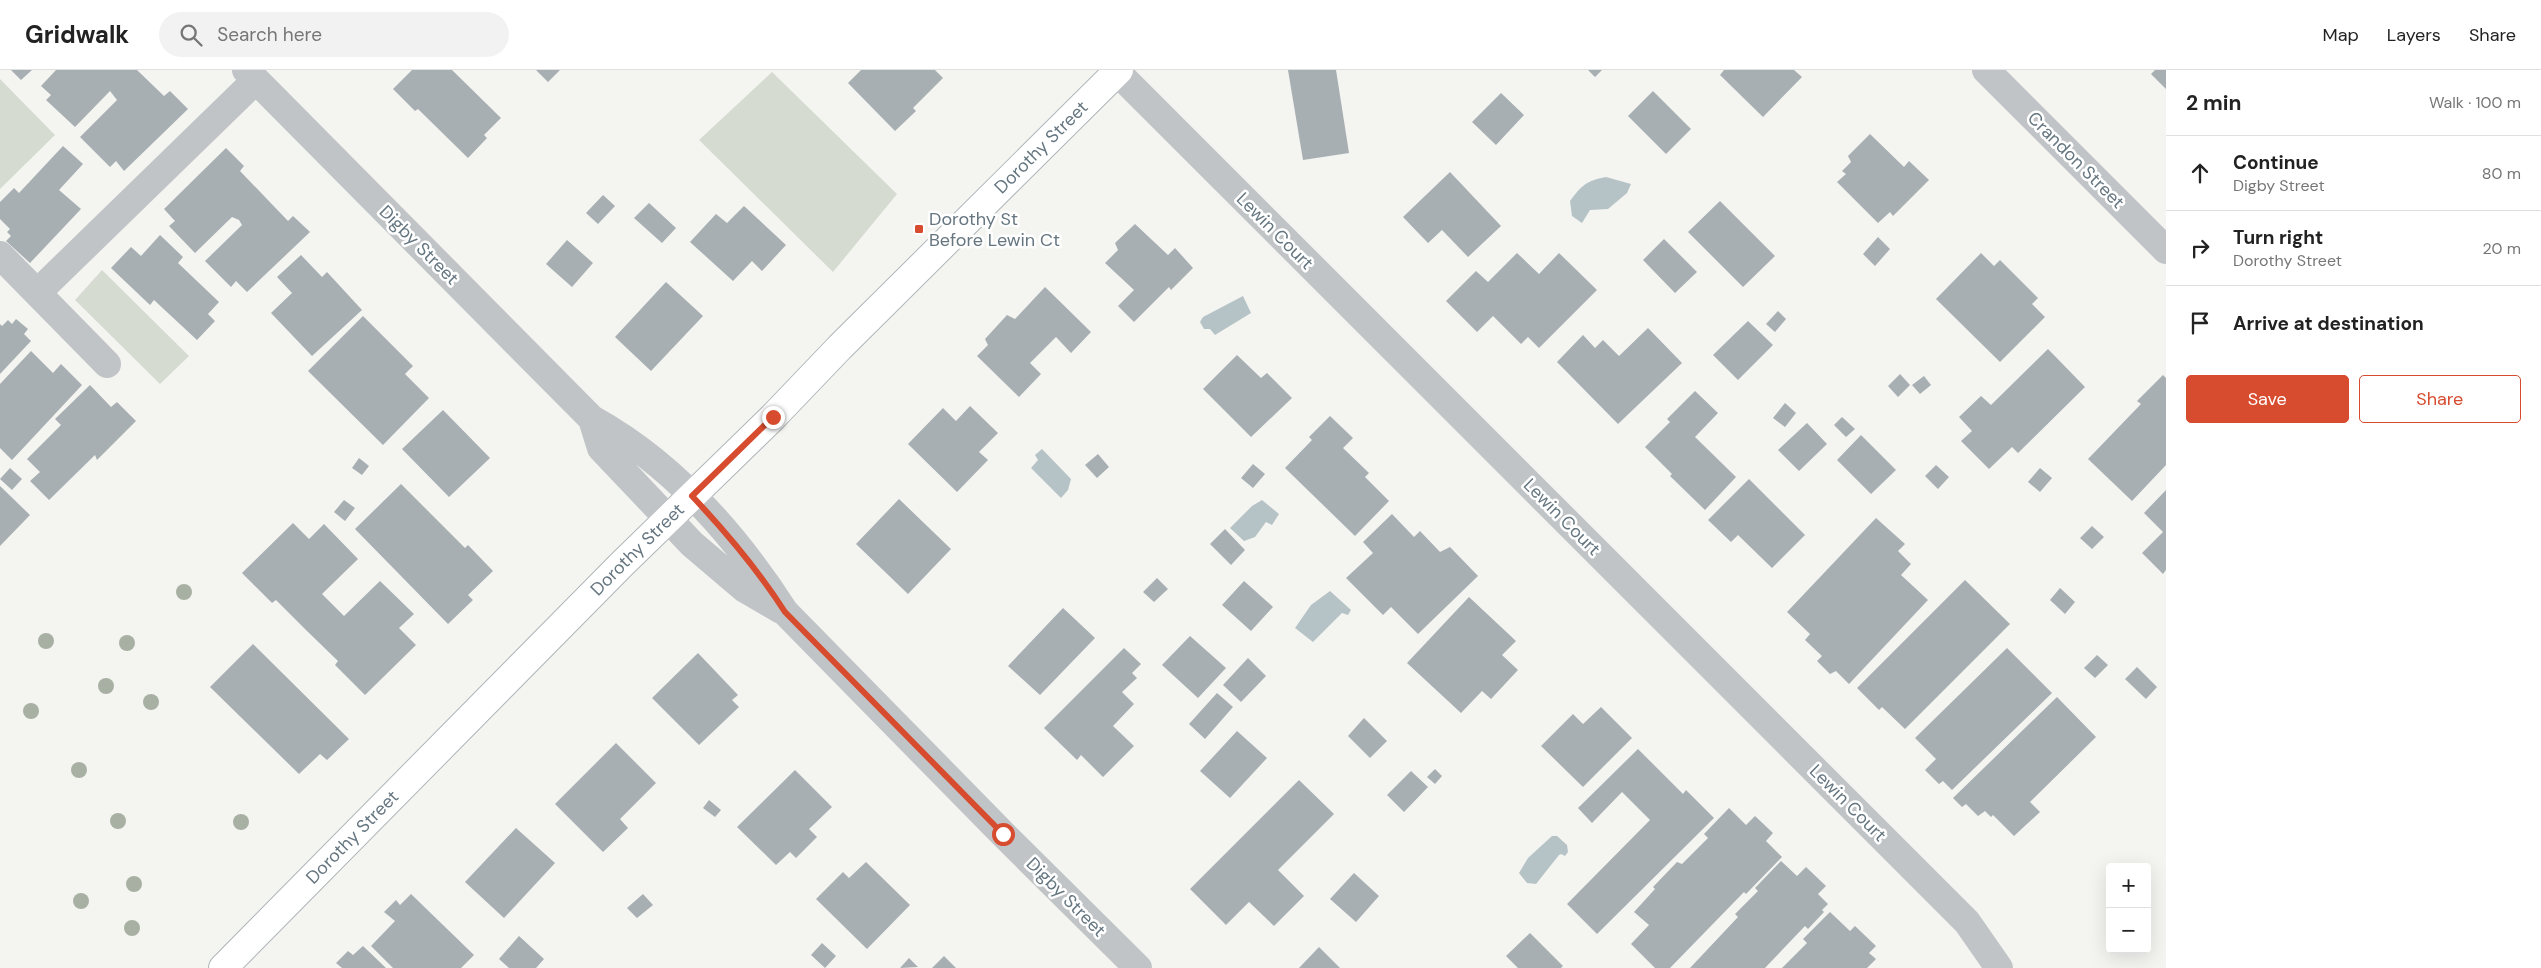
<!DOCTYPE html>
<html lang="en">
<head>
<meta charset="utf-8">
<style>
  :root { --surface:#fff; --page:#f2f2f2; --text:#222; --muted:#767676; --line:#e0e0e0; --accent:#d74b2e }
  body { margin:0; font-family:"DM Sans",sans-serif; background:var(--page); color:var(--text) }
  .controls { position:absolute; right:15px; bottom:15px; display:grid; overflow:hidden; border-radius:5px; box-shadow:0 5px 20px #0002 }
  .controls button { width:45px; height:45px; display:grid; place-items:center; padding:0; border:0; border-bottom:1px solid var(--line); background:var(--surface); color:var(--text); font:25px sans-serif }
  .stop { position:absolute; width:15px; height:15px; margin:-11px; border:4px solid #d74b2e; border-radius:50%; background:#fff }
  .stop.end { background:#d74b2e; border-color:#fff; box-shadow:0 1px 5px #0008 }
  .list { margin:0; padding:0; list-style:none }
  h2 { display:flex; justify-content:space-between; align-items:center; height:65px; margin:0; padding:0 20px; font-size:21px }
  h2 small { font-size:16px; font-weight:400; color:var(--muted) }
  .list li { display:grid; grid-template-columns:32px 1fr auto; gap:15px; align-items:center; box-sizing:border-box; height:75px; padding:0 20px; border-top:1px solid var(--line) }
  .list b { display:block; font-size:19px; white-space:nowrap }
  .list p { margin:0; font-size:16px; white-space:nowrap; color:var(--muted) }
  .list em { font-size:16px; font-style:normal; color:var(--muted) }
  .actions { display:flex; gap:10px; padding:15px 20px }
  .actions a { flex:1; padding:11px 0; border:1px solid var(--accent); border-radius:5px; text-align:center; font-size:18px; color:var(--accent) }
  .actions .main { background:var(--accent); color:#fff }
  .icon { flex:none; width:28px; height:28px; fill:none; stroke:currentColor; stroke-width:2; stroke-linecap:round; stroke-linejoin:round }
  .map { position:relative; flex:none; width:2166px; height:898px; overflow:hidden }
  header { display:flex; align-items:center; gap:30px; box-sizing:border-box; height:70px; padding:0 25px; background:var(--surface); border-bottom:1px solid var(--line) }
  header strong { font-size:24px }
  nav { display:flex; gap:28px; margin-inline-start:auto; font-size:18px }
  .search { width:350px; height:45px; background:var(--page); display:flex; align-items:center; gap:12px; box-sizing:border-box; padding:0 18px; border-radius:28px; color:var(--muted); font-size:19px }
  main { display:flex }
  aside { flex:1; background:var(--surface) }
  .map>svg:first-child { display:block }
</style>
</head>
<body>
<header>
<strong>Gridwalk</strong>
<div class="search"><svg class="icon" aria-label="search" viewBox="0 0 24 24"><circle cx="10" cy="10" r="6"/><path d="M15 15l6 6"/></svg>Search here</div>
<nav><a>Map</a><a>Layers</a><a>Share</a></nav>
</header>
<main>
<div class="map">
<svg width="2166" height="898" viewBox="0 0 2166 898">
  <rect width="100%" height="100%" fill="#f4f4f1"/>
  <path fill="#d6dbd2" d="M772 2 897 124 833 202 699 70Z
    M0 9 55 65 0 119Z
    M102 200 189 286 160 314 75 230Z"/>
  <path fill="#b6c3c6" d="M1606 107 1631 114 1627 123 1608 139 1590 140 1582 153 1572 146 1570 131C1582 115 1586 111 1606 107Z
    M1243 226 1251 243 1215 265 1210 259H1204L1200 252 1203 247Z
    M1042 379 1071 409 1068 420 1061 428 1031 398 1038 390 1035 385Z
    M1262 430 1279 444 1272 455 1266 452 1255 467 1244 471 1230 458 1252 436Z
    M1330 521 1351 540 1348 545 1342 543 1313 572 1295 558 1311 535Z
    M1552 766H1557L1567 775 1568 782 1565 786 1561 784 1559 785 1536 814 1527 813 1519 803 1528 788Z"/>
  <path fill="#a7afb3" d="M11 0H32L21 10Z
    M56 0H137L164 26 170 21 188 39 124 101 116 91 110 97 80 67 117 30 110 21 75 57 46 30 51 25 41 16Z
    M412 0H452L501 48 484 65 487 68 468 88 418 39 415 41 393 19Z
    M536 0H560L548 12Z
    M861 0H935L943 8 913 38 916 41 895 61 848 13Z
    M1288 0H1336L1349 83 1303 90Z
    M1588 0H1602L1595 7Z
    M1724 0H1794L1802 7 1763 47 1720 5Z
    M2155 0H2166V19L2151 4Z
    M1653 21 1691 59 1666 84 1628 46Z
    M1501 23 1524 45 1496 75 1472 52Z
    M1870 64 1904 97 1909 91 1929 110 1893 146 1890 142 1878 153 1837 112 1846 104 1842 101 1851 92 1848 86Z
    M63 76 83 94 59 120 81 139 30 193 6 171 11 166 7 162 10 159 0 149V132L14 118 19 123Z
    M226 78 244 96 240 101 288 151 293 146 310 162 247 222 236 211 231 217 205 191 242 155 239 150 232 147 195 183 169 156 175 151 164 139Z
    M1450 102 1501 156 1468 187 1442 160 1428 173 1403 147Z
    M603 125 615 136 598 154 586 143Z
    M1720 131 1775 186 1743 217 1688 162Z
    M649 133 676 158 662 173 634 148Z
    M744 136 786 175 762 201 752 191 733 211 690 172 716 144 727 153Z
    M1135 154 1168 185 1175 178 1193 198 1171 220 1169 217 1134 252 1118 236 1134 220 1105 193 1118 180 1115 173Z
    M160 165 183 187 178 193 219 232 208 244 215 251 197 270 154 230 150 235 111 198 131 177 141 186Z
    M1878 167 1890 179 1875 196 1863 184Z
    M1664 169 1697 202 1675 223 1643 190Z
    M567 170 593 193 572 217 546 194Z
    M1517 183 1539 204 1559 183 1597 220 1539 278 1528 267 1521 274 1493 246 1477 262 1446 231 1476 201 1488 212Z
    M1981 183 1994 196 2000 190 2038 228 2032 234 2045 247 2000 292 1936 229Z
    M301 185 322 207 327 202 362 240 312 286 271 243 292 223 277 207Z
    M666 212 703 246 651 301 615 267Z
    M1045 217 1091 262 1071 283 1056 267 1030 293 1041 304 1019 327 977 286 988 275 985 269 1007 245 1015 249Z
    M1778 241 1786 249 1775 262 1766 254Z
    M363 246 413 296 405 304 429 328 383 375 308 301Z
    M16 249 28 259 24 264 31 271 0 304V254L2 256 8 250 12 254Z
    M1748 251 1773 275 1738 310 1713 285Z
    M1648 258 1682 293 1618 354 1557 292 1583 265 1595 278 1603 270 1619 286Z
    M2048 279 2085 317 2018 383 2012 377 1989 399 1961 371 1972 361 1959 347 1981 326 1991 335Z
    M31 281 53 303 61 294 82 315 12 390 0 378V314Z
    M1237 285 1261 308 1267 303 1292 328 1251 367 1203 319Z
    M1900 304 1910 315 1898 327 1888 316Z
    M2163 305 2166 308V395L2132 431 2088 389 2141 334 2137 331Z
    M1924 306 1931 315 1920 324 1912 315Z
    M90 315 111 337 117 332 136 351 97 390 95 385 49 430 30 411 40 402 27 389 61 355 55 349Z
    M1695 321 1718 343 1695 367 1736 407 1705 440 1670 406 1672 404 1645 377 1670 352 1667 349Z
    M1785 333 1796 343 1785 357 1773 348Z
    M970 336 998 363 979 382 988 390 957 422 908 374 943 338 956 351Z
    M443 340 490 388 449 427 402 379Z
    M1330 346 1353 368 1343 378 1369 403 1365 407 1389 431 1355 466 1285 398 1312 370 1309 367Z
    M1842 347 1855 359 1846 367 1834 355Z
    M1807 353 1827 374 1799 401 1778 380Z
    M1861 365 1896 400 1871 424 1837 390Z
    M1098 384 1109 397 1097 408 1085 395Z
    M359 388 369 396 362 405 352 398Z
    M1253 394 1265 404 1253 418 1241 408Z
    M1936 395 1949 407 1938 419 1925 406Z
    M10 398 22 409 12 420 0 409Z
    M2040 398 2052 408 2040 422 2028 412Z
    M1749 409 1805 465 1772 498 1738 465 1731 472 1708 450Z
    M401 414 465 478 468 475 493 501 468 525 473 530 448 554 355 459Z
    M0 416 30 445 0 476Z
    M2166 420V500L2163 504 2142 483 2163 462 2144 443Z
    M899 429 951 479 908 524 856 474Z
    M344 430 355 438 345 451 334 442Z
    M1392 444 1414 467 1420 461 1440 482 1450 477 1478 506 1418 564 1391 537 1383 545 1346 508 1373 483 1363 472Z
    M1876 448 1905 474 1898 481 1911 494 1901 505 1928 530 1849 614 1836 601 1830 604 1817 591 1822 586 1805 570 1810 564 1787 542Z
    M293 453 309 469 324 454 358 489 322 524 344 546 380 511 414 544 399 558 416 575 365 625 335 595 338 591 307 561 276 530 272 533 242 503Z
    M2092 456 2104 467 2092 479 2080 468Z
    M1225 459 1245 480 1231 495 1210 474Z
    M1157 508 1168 519 1154 532 1143 522Z
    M1965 510 2010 554 1905 659 1882 637 1879 640 1857 618Z
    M1244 511 1273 537 1251 561 1222 535Z
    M2060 518 2075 532 2065 544 2050 530Z
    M1469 527 1516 571 1502 585 1518 600 1491 629 1482 621 1461 643 1407 593Z
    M1063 538 1095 568 1040 625 1008 596Z
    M1190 566 1226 598 1198 628 1162 595Z
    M253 574 349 669 327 690 320 684 299 704 210 617Z
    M1124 578 1141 594 1132 603 1137 608 1122 622 1134 634 1113 656 1134 676 1103 707 1081 685 1077 690 1044 658Z
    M2007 578 2052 623 1952 720 1943 711 1939 714 1925 700 1936 689 1915 668Z
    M698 583 738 625 732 630 739 637 699 675 652 628Z
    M2097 585 2108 595 2095 608 2084 598Z
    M1248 588 1266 606 1241 632 1223 615Z
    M2137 597 2157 617 2146 629 2125 609Z
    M1217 623 1233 637 1205 669 1189 654Z
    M2057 627 2096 667 2030 732 2040 742 2014 766 1993 745 1991 747 1985 741 1978 746 1966 734 1962 737 1953 728Z
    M1601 637 1632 668 1583 717 1541 676 1573 644 1583 654Z
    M1364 648 1387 671 1370 688 1348 666Z
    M1237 661 1267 688 1230 728 1200 701Z
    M616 673 656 713 620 749 628 758 603 782 555 734Z
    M1638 679 1683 724 1686 720 1714 748 1597 864 1567 834 1650 750 1622 722 1592 753 1578 738Z
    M1435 699 1442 706 1435 714 1427 707Z
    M795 700 832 737 809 759 817 767 796 788 790 782 776 795 737 757Z
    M1411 701 1428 717 1404 742 1387 725Z
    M1299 710 1334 744 1278 800 1304 826 1274 856 1249 832 1226 855 1190 819Z
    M709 730 721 740 715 747 703 738Z
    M1729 738 1746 755 1755 746 1773 763 1766 771 1782 787 1746 824 1744 822 1670 898H1655L1631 874 1649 855 1634 842 1655 819 1653 817 1677 792 1682 794 1708 768 1704 764Z
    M516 758 555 793 504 848 465 812Z
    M1781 791 1797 806 1806 797 1826 816 1818 824 1828 834 1822 840 1824 842 1808 859 1805 856 1765 898H1690L1738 847 1735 844 1758 821 1755 818Z
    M866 792 910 835 867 879 816 829 843 802 849 808Z
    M1354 803 1379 826 1356 852 1330 829Z
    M411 824 474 885 461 898H393L371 876 395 851 384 842 396 830 400 835Z
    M643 824 653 835 637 848 627 838Z
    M1830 842 1850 861 1855 856 1876 876 1869 883 1876 889 1867 898H1782L1807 873 1803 869Z
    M1530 863 1563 896 1561 898H1518L1506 886Z
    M519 866 544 889 536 898H509L499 889Z
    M822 873 836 886 825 898 811 885Z
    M363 876 386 898H342L336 893 348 881 353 885Z
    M1319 877 1340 898H1299Z
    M944 886 956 898H932Z
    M909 888 918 897 900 898Z"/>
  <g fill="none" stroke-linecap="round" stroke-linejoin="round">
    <defs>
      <g id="secondary">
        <path id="s1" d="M223 898 622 494 773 347 840 277 1119 0"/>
      </g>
    </defs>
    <use href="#secondary" stroke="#b0b6b9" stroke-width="30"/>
    <path stroke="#c0c4c7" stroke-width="28" d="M246 0 592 349C672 393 736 466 785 542L1003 764 1138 898
      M1986 0 2166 180
      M1117 2 1967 852 1999 898
      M0 185 107 294
      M38 222 256 10
      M592 349 601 378 692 474 745 519 781 540"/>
    <use href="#secondary" stroke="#fff" stroke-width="28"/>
  </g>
  <g fill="#a8b0a3">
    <circle cx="184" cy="522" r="8"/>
    <circle cx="46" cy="571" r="8"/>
    <circle cx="127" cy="573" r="8"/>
    <circle cx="106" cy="616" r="8"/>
    <circle cx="151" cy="632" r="8"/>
    <circle cx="31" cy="641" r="8"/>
    <circle cx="79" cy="700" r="8"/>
    <circle cx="118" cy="751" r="8"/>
    <circle cx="241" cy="752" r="8"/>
    <circle cx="134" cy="814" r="8"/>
    <circle cx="81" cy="831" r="8"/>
    <circle cx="132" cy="858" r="8"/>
  </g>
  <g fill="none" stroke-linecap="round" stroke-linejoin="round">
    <path stroke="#d74b2e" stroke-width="6" d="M773 347 692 426C727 463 758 500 785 542L1003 764"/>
  </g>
  <rect fill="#d74b2e" stroke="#fff" stroke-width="2" x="914" y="154" width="10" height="10" rx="2.5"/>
  <g text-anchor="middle" stroke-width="5" stroke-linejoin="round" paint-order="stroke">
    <g font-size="18" fill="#657680" stroke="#fff">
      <text dy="6" stroke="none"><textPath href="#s1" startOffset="1159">Dorothy Street</textPath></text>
      <text transform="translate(2076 90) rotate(45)" y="6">Crandon Street</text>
      <text transform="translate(1275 161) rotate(45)" y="6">Lewin Court</text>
      <text transform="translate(419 175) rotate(45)" y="6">Digby Street</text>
      <text transform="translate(1562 447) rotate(45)" y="6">Lewin Court</text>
      <text dy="6" stroke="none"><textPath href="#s1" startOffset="589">Dorothy Street</textPath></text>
      <text transform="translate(1848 733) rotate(45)" y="6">Lewin Court</text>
      <text dy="6" stroke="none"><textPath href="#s1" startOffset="184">Dorothy Street</textPath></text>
      <text transform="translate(1066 827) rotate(45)" y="6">Digby Street</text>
    </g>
    <g font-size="18" fill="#657680" stroke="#fff" text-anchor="start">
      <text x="929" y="155">Dorothy St<tspan x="929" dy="21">Before Lewin Ct</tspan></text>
    </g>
  </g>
</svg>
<div class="controls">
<button>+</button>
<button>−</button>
</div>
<div class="stop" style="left:1003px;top:764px"></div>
<div class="stop end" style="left:773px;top:347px"></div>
</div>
<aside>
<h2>2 min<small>Walk · 100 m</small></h2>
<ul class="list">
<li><svg class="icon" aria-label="ahead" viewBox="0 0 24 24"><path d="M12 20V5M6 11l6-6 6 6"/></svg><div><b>Continue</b><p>Digby Street</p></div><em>80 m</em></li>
<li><svg class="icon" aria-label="right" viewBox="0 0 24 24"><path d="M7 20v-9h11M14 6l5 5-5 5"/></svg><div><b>Turn right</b><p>Dorothy Street</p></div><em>20 m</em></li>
<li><svg class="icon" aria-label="arrive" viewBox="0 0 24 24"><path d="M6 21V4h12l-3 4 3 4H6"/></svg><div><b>Arrive at destination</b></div></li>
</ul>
<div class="actions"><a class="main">Save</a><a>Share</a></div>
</aside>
</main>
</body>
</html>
